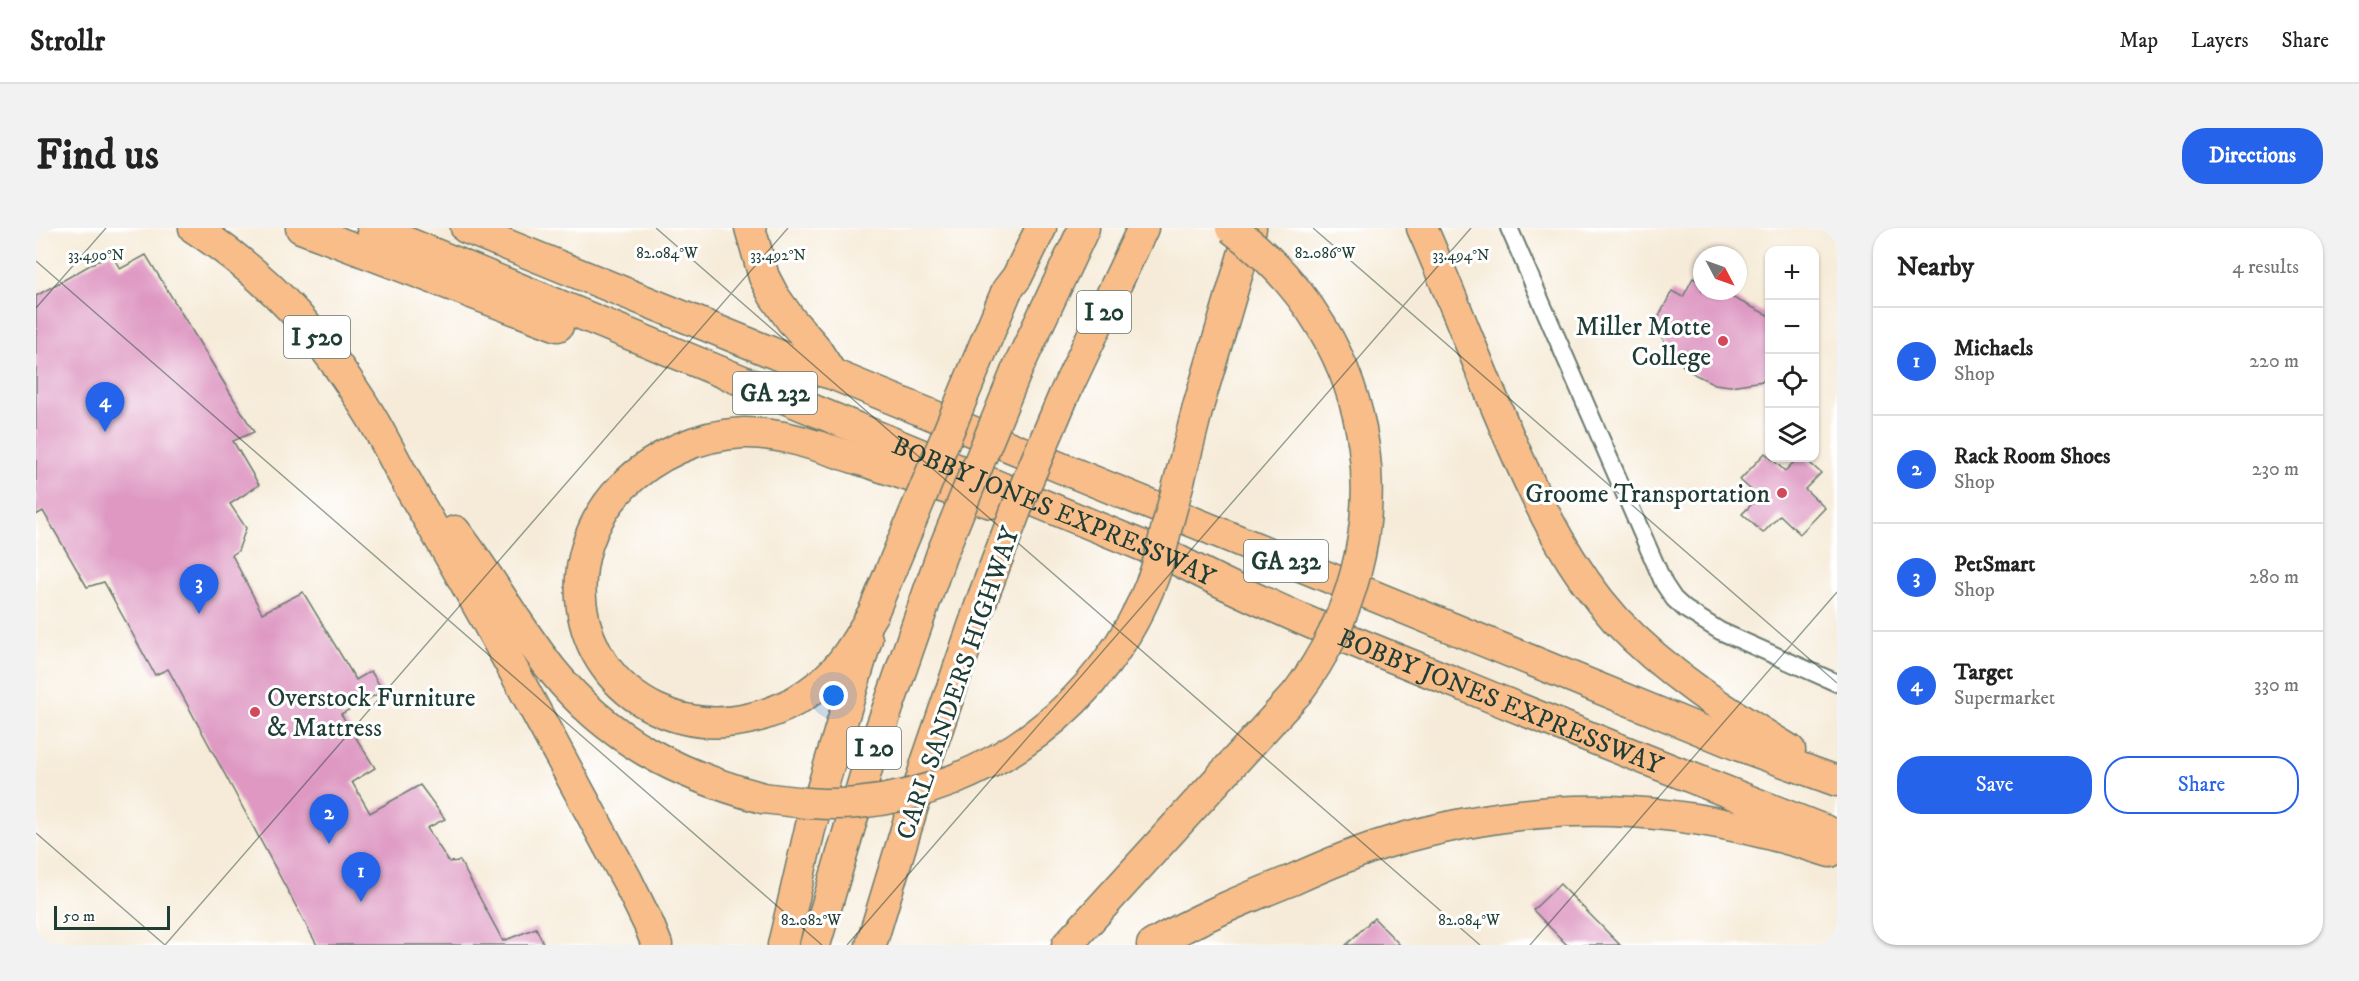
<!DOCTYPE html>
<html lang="en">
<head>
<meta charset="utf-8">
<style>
  :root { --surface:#fff; --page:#f2f2f2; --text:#222; --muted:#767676; --line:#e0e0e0; --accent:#2563eb }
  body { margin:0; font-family:"IM FELL DW Pica",serif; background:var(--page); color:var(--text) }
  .controls { position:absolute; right:18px; top:18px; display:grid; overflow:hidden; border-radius:12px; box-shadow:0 2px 4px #0004 }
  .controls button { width:54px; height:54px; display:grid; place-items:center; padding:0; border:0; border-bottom:2px solid var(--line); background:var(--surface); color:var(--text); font:30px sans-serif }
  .compass { position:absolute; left:1657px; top:18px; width:54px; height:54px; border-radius:50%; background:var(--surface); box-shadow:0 2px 4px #0004; rotate:131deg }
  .scale { position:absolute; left:18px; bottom:15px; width:116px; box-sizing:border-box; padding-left:6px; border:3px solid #1f3d34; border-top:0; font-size:16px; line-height:21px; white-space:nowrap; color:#1f3d34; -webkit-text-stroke:4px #fff; paint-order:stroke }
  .you { position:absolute; left:798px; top:468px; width:21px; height:21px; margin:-15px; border:4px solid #fff; border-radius:50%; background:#1a73e8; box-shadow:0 0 0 9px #1a73e833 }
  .badge { display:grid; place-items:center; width:39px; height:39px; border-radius:50%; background:var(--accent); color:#fff; font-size:20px; font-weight:700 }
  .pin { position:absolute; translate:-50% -50px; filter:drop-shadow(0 2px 3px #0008) }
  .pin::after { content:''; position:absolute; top:32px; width:21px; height:18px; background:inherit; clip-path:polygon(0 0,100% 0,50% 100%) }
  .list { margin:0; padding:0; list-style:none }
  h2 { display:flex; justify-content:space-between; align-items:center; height:78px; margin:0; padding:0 24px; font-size:26px }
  h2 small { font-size:20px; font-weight:400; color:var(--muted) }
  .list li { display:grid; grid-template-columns:39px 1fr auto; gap:18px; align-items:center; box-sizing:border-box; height:108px; padding:0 24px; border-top:2px solid var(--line) }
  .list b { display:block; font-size:22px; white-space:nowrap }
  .list p { margin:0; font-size:20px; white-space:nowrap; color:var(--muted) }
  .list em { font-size:20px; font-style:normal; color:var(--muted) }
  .actions { display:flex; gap:12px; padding:18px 24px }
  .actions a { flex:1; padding:14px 0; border:2px solid var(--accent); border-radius:24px; text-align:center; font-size:21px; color:var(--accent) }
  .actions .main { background:var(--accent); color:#fff }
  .icon { flex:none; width:33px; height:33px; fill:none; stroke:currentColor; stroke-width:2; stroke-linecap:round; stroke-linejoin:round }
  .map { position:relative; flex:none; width:1801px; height:717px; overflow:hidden; border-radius:24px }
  header { display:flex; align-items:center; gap:36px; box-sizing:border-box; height:84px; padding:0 30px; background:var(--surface); border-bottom:2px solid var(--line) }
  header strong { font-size:28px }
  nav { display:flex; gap:33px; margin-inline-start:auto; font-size:21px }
  .intro { display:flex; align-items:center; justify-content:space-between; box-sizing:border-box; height:144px; padding:0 36px }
  h1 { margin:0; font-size:42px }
  .button { padding:15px 27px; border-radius:24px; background:var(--accent); color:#fff; font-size:21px; font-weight:700 }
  main { display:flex; gap:36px; padding:0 36px }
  aside { flex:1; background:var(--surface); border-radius:24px; box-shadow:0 2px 4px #0004 }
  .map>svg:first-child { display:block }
</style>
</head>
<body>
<header>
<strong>Strollr</strong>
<nav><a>Map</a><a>Layers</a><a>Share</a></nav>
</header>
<div class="intro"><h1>Find us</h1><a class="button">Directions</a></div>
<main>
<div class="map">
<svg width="1801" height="717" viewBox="0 0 1801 717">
  <rect width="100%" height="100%" fill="#fff"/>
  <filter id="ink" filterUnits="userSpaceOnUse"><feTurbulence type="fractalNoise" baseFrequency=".0167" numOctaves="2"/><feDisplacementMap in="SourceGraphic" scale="12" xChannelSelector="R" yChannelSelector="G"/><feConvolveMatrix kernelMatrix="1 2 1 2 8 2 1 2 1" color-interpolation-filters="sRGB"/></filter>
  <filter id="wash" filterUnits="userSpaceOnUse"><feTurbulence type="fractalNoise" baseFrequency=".008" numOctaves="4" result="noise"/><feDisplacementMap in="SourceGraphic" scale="24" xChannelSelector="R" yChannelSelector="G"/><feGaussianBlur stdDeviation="1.35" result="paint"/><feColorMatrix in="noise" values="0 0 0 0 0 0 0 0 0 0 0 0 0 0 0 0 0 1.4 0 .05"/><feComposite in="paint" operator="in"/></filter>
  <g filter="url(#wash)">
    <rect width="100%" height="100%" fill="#f6ebd8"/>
    <g id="blocks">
      <path fill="#de98c2" d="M75 25 84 41 110 27 218 204 197 213 223 257 194 276 210 300 202 323 196 327 226 385 267 364 320 452 335 443 347 463 305 486 339 540 316 554 334 585 384 557 409 591 391 600 413 634 424 633 467 713 500 700 508 717H281L132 441 119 447 68 354 51 359 7 283 0 287V68Z
        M1657 50 1666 55V63H1683L1734 88V139L1727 153 1694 158 1679 156 1660 147 1648 139 1631 119 1619 96 1636 63 1647 69Z
        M1729 225 1749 243 1762 230H1768L1785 245 1769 261 1789 280 1764 306 1744 287 1727 305 1706 286 1723 269 1704 252Z
        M1524 656 1584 717H1531L1497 682Z
        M1338 690 1364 717H1310Z"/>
    </g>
  </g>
  <g filter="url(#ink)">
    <use href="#blocks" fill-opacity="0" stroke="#6a7a6d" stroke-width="1.5"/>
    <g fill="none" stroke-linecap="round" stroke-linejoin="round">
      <defs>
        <path id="minor" d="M1473 0 1628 356 1638 371 1649 381 1684 403 1801 455"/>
        <g id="motorway">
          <path d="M158 0C237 52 285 107 334 187 351 215 365 246 382 274 456 398 522 526 591 652L613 697 621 717"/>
          <path d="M265 0 522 98"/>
          <path id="s1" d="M336 0 1141 332C1235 381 1335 421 1433 460 1555 510 1678 559 1801 607"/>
          <path d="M430 0 774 140 796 146 1704 518 1801 553"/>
          <path d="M714 0 728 49 738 68 755 92 778 118 796 146"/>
          <path d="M1386 0C1418 72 1445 146 1477 218 1504 280 1534 341 1580 392 1631 446 1691 484 1754 522"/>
          <path d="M971 62 981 49 1005 0"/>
          <path d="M980 144 1048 0"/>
          <path d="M1028 167 1107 0"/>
          <path d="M1162 179 1215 0"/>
          <path d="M419 303C454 348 481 398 516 442 572 512 642 547 727 570"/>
          <path d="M837 385C825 405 814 426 798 443 753 489 681 510 620 481 532 438 521 325 587 258 619 227 662 207 707 205 747 204 787 220 824 232 868 246 911 261 955 275"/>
          <path d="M747 717 774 601 831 411"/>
          <path d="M779 717 833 534 906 325"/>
          <path d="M835 717 891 532 947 369"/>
          <path d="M1031 717 1261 465"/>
          <path d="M1116 717C1160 691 1208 671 1256 652 1287 638 1320 624 1353 614 1509 568 1640 574 1794 624"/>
        </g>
      </defs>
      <use href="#minor" stroke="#6a7a6d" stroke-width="20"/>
      <use href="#motorway" stroke="#6a7a6d" stroke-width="33"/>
      <use href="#minor" stroke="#fff" stroke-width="16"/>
      <use href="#motorway" stroke="#f8bd89" stroke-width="30"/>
      <defs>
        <path id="motorway-bridge" d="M1195 0C1348 113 1374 313 1261 465
          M906 325 980 144
          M947 369 988 261 1028 167
          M837 385 971 62
          M727 570C758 574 790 578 822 575 954 562 1070 475 1117 350 1123 334 1127 315 1131 298 1142 259 1152 219 1162 179"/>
      </defs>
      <use href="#motorway-bridge" stroke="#6a7a6d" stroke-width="33" stroke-linecap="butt"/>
      <use href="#motorway-bridge" stroke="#f8bd89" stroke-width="30"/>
    </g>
  </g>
  <path fill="none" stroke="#1f3d34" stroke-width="1.5" stroke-opacity="0.45" d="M620 0 1444 717M1277 0 1801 455M0 33 786 717M0 80 70 0M0 605 129 717M129 717 752 0M811 717 1435 0M1494 717 1801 364"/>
  <g fill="#d1495b" stroke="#fff" stroke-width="2">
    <circle cx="1687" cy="113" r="6"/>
    <circle cx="1746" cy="265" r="6"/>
    <circle cx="219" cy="484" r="6"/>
  </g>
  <g text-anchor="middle" stroke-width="6" stroke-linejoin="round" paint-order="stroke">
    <g fill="#fff" stroke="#627771" stroke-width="1.5">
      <rect x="1041" y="63" width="54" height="42" rx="4.5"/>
      <rect x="248" y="88" width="66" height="42" rx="4.5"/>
      <rect x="697" y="144" width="84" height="42" rx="4.5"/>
      <rect x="1208" y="312" width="84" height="42" rx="4.5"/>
      <rect x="811" y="499" width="54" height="42" rx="4.5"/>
    </g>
    <g font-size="24" font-weight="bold" fill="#1f3d34">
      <text x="1068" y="92">I 20</text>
      <text x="281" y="117">I 520</text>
      <text x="739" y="173">GA 232</text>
      <text x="1250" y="341">GA 232</text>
      <text x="838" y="528">I 20</text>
    </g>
    <g font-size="26" fill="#1f3d34" stroke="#fff" text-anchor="end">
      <text x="1675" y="107">Miller Motte<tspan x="1675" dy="30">College</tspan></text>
      <text x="1734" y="274">Groome Transportation</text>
      <text x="231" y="478" text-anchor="start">Overstock Furniture<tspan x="231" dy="30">&amp; Mattress</tspan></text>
    </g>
    <g font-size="26" fill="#1f3d34" stroke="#fff">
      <text dy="9" stroke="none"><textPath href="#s1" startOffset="738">BOBBY JONES EXPRESSWAY</textPath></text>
      <text transform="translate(921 455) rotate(-71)" y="9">CARL SANDERS HIGHWAY</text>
      <text dy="9" stroke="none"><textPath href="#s1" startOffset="1224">BOBBY JONES EXPRESSWAY</textPath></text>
    </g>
  </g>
  <g font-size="15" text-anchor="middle" fill="#1f3d34" stroke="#fff" stroke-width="6" stroke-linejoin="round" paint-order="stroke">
    <text x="631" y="30">82.084°W</text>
    <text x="1289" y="30">82.086°W</text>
    <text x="60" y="32">33.490°N</text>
    <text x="742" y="32">33.492°N</text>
    <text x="1425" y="32">33.494°N</text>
    <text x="775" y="697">82.082°W</text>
    <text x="1433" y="697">82.084°W</text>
  </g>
</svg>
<div class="controls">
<button>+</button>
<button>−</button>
<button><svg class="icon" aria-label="locate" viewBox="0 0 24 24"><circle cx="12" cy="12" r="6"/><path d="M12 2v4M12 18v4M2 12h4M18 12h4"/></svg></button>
<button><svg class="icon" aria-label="layers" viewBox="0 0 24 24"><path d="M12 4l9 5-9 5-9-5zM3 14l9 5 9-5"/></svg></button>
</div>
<svg class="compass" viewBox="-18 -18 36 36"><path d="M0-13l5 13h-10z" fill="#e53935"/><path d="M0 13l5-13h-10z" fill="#767676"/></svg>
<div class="scale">50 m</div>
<div class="you"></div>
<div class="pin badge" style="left:325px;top:674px">1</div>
<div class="pin badge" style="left:293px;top:616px">2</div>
<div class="pin badge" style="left:163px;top:386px">3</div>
<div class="pin badge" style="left:69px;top:204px">4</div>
</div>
<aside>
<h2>Nearby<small>4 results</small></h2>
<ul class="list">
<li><span class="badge">1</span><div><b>Michaels</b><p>Shop</p></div><em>220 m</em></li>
<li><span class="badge">2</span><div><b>Rack Room Shoes</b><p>Shop</p></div><em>230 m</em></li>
<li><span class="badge">3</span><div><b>PetSmart</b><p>Shop</p></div><em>280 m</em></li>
<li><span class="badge">4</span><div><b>Target</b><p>Supermarket</p></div><em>330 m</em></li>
</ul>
<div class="actions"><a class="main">Save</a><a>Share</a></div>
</aside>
</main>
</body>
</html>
